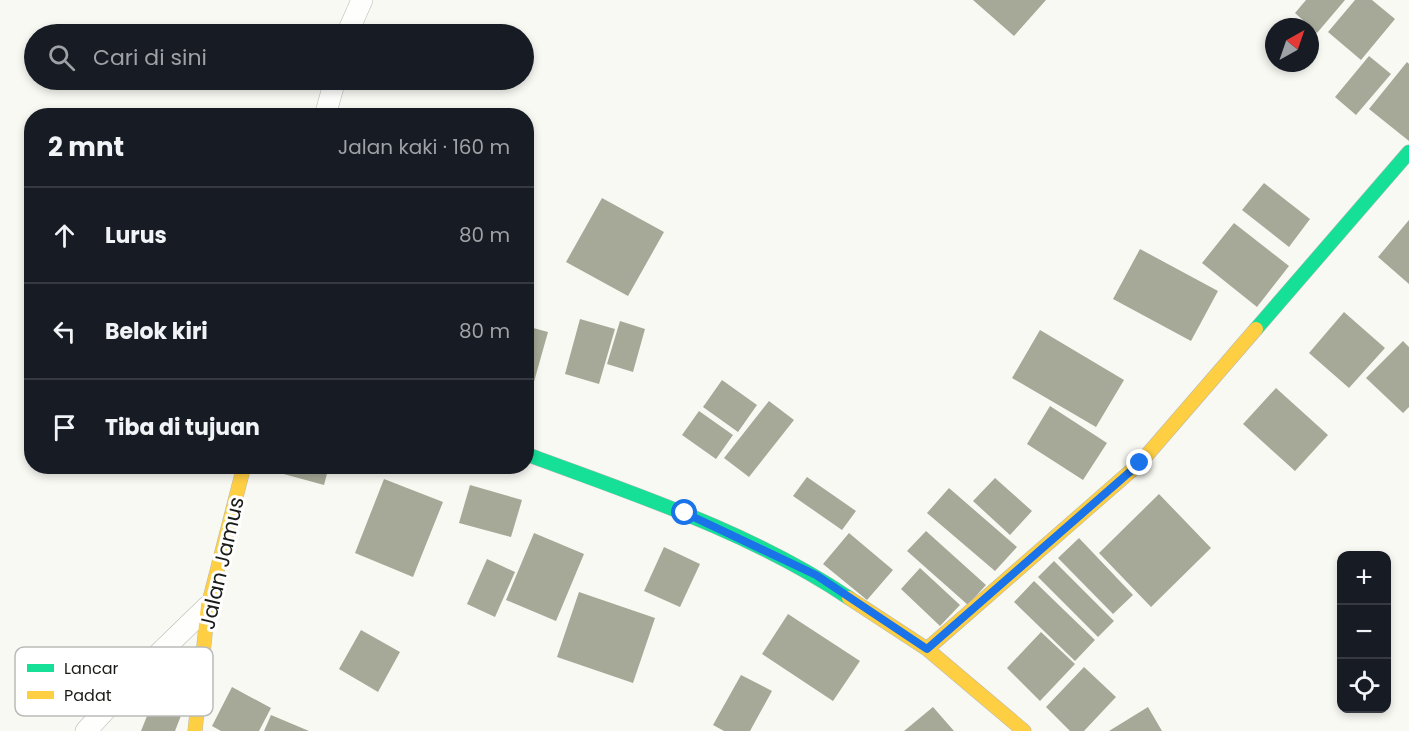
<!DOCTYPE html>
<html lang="id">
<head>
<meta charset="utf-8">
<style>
  :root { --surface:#171b24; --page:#20242c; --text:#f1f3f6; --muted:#9ea1a6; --line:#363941 }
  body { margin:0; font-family:Poppins,sans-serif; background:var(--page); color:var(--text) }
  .controls { position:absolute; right:18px; bottom:18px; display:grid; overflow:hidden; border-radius:12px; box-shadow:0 3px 9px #0003 }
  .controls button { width:54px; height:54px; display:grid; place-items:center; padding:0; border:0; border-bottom:2px solid var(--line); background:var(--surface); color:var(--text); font:30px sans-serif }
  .compass { position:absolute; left:1265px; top:18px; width:54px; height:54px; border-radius:50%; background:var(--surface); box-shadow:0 3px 9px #0003; rotate:40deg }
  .stop { position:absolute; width:18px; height:18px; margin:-14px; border:4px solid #1a73e8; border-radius:50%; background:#fff }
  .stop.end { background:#1a73e8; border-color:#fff; box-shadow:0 2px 6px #0008 }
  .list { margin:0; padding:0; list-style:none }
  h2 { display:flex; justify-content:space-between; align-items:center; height:78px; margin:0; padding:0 24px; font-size:26px }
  h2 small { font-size:20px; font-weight:400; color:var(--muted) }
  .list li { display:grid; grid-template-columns:39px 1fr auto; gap:18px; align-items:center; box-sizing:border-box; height:96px; padding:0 24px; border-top:2px solid var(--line) }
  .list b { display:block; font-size:22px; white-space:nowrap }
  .list em { font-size:20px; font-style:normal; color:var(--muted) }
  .icon { flex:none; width:33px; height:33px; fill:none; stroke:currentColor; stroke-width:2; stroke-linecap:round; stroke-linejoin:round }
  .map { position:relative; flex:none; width:1409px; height:731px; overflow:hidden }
  .search { position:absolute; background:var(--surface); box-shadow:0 3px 9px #0003; left:24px; top:24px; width:510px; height:66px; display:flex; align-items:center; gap:15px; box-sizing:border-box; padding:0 21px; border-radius:33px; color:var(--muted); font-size:22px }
  .panel { position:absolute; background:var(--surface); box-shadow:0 3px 9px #0003; left:24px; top:108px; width:510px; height:366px; border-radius:24px }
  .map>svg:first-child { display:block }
</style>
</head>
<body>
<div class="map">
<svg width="1409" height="731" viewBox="0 0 1409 731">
  <rect width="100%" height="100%" fill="#f8f9f3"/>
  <path fill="#a6a997" d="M973 0H1046L1014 36Z
    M1306 0H1345L1317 33 1295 13Z
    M1355 0H1372L1395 19 1361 60 1328 32Z
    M1369 56 1391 74 1356 115 1335 97Z
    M1407 62 1409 64V141L1369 109Z
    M1264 183 1310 219 1289 247 1242 210Z
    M602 198 664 232 628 296 566 262Z
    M1409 220V284L1378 257Z
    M1234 223 1289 266 1257 307 1202 263Z
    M1140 249 1218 291 1191 341 1113 299Z
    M1344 312 1385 348 1349 388 1309 353Z
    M580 319 615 329 599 384 565 374Z
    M620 321 645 329 633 372 607 364Z
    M526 326 548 332 530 396 526 395Z
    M1040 330 1124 380 1096 427 1012 378Z
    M1403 341 1409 347V407L1403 413 1366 378Z
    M722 380 757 405 738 432 703 407Z
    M1276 388 1328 435 1295 471 1243 424Z
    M769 401 794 420 749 477 724 458Z
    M1050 406 1107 443 1083 480 1027 444Z
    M699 411 733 435 716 459 682 435Z
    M282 466H329L324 485 280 473Z
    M807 477 856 511 842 530 793 496Z
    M995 478 1032 511 1010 535 973 501Z
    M384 479 443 502 413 577 355 553Z
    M470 485 522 500 511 537 459 523Z
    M949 488 1017 547 995 571 927 513Z
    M1159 494 1211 548 1151 607 1099 553Z
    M926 531 986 585 968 605 907 551Z
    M534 533 584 554 556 621 506 600Z
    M849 533 893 570 867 600 823 564Z
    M1079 538 1133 595 1113 614 1058 558Z
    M664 547 700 564 680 607 644 591Z
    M487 559 515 572 495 617 467 604Z
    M1054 561 1114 621 1098 637 1038 577Z
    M920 568 960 605 940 626 901 589Z
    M1034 581 1095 640 1075 661 1014 602Z
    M579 592 655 618 633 683 557 657Z
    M788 614 860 661 833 701 762 654Z
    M361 630 400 652 378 692 339 669Z
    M1041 632 1075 664 1040 701 1007 668Z
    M1084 667 1116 697 1084 731H1070L1046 707Z
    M741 675 772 691 750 731H724L713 725Z
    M232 687 271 708 259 731H221L212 726Z
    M153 701 182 713 175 731H141Z
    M933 707 954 731H904Z
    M1148 707 1162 731H1109Z
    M271 715 309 731H264Z"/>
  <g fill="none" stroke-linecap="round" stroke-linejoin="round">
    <defs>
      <path id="street" d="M347 34 362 0
        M325 116 335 80
        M86 731 140 672 208 606"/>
      <path id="fast" d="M1256 329 1409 152
        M526 454C636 495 751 532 849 598"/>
      <path id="slow" d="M849 598 927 649 1024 731
        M927 649 1140 463 1256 329
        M195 731 208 606 244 466"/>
    </defs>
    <use href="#street" stroke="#b8b9b5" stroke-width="22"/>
    <use href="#fast" stroke="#b8b9b5" stroke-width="15"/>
    <use href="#slow" stroke="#b8b9b5" stroke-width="15"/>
    <use href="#street" stroke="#fefefd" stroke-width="21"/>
    <use href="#fast" stroke="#16e098" stroke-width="14"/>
    <use href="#slow" stroke="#ffcf43" stroke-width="14"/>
  </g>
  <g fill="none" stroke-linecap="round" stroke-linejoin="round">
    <path stroke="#1a73e8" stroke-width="8" d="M685 513 816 575 927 649 1140 463"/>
  </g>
  <g text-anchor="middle" stroke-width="6" stroke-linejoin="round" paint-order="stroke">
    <g font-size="21" fill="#1a1c17" stroke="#fff">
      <text transform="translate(222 563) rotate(-77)" y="7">Jalan Jamus</text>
    </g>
  </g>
  <rect x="15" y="647" width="198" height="69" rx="9" fill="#fff" stroke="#babbb9" stroke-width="1.5"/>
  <rect x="27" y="664" width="27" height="8" fill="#16e098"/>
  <rect x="27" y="691" width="27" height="8" fill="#ffcf43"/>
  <g font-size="16" fill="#1a1c17">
    <text x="64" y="674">Lancar</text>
    <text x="64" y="701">Padat</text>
  </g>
</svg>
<div class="controls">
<button>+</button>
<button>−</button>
<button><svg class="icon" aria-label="locate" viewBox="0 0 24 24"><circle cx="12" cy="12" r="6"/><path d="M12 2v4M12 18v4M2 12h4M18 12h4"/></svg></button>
</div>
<svg class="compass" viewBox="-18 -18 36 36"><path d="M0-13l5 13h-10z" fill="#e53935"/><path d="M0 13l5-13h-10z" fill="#9ea1a6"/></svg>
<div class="stop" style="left:685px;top:513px"></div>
<div class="stop end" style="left:1140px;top:463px"></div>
<div class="search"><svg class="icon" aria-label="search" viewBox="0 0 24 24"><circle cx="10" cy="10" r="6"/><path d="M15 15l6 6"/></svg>Cari di sini</div>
<section class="panel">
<h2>2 mnt<small>Jalan kaki · 160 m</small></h2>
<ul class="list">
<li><svg class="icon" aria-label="ahead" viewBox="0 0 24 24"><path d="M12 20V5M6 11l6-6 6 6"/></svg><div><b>Lurus</b></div><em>80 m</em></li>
<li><svg class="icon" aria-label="left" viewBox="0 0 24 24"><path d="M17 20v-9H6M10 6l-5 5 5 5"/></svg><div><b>Belok kiri</b></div><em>80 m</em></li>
<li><svg class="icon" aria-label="arrive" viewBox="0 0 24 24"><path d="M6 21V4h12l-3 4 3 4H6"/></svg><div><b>Tiba di tujuan</b></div></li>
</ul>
</section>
</div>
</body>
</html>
